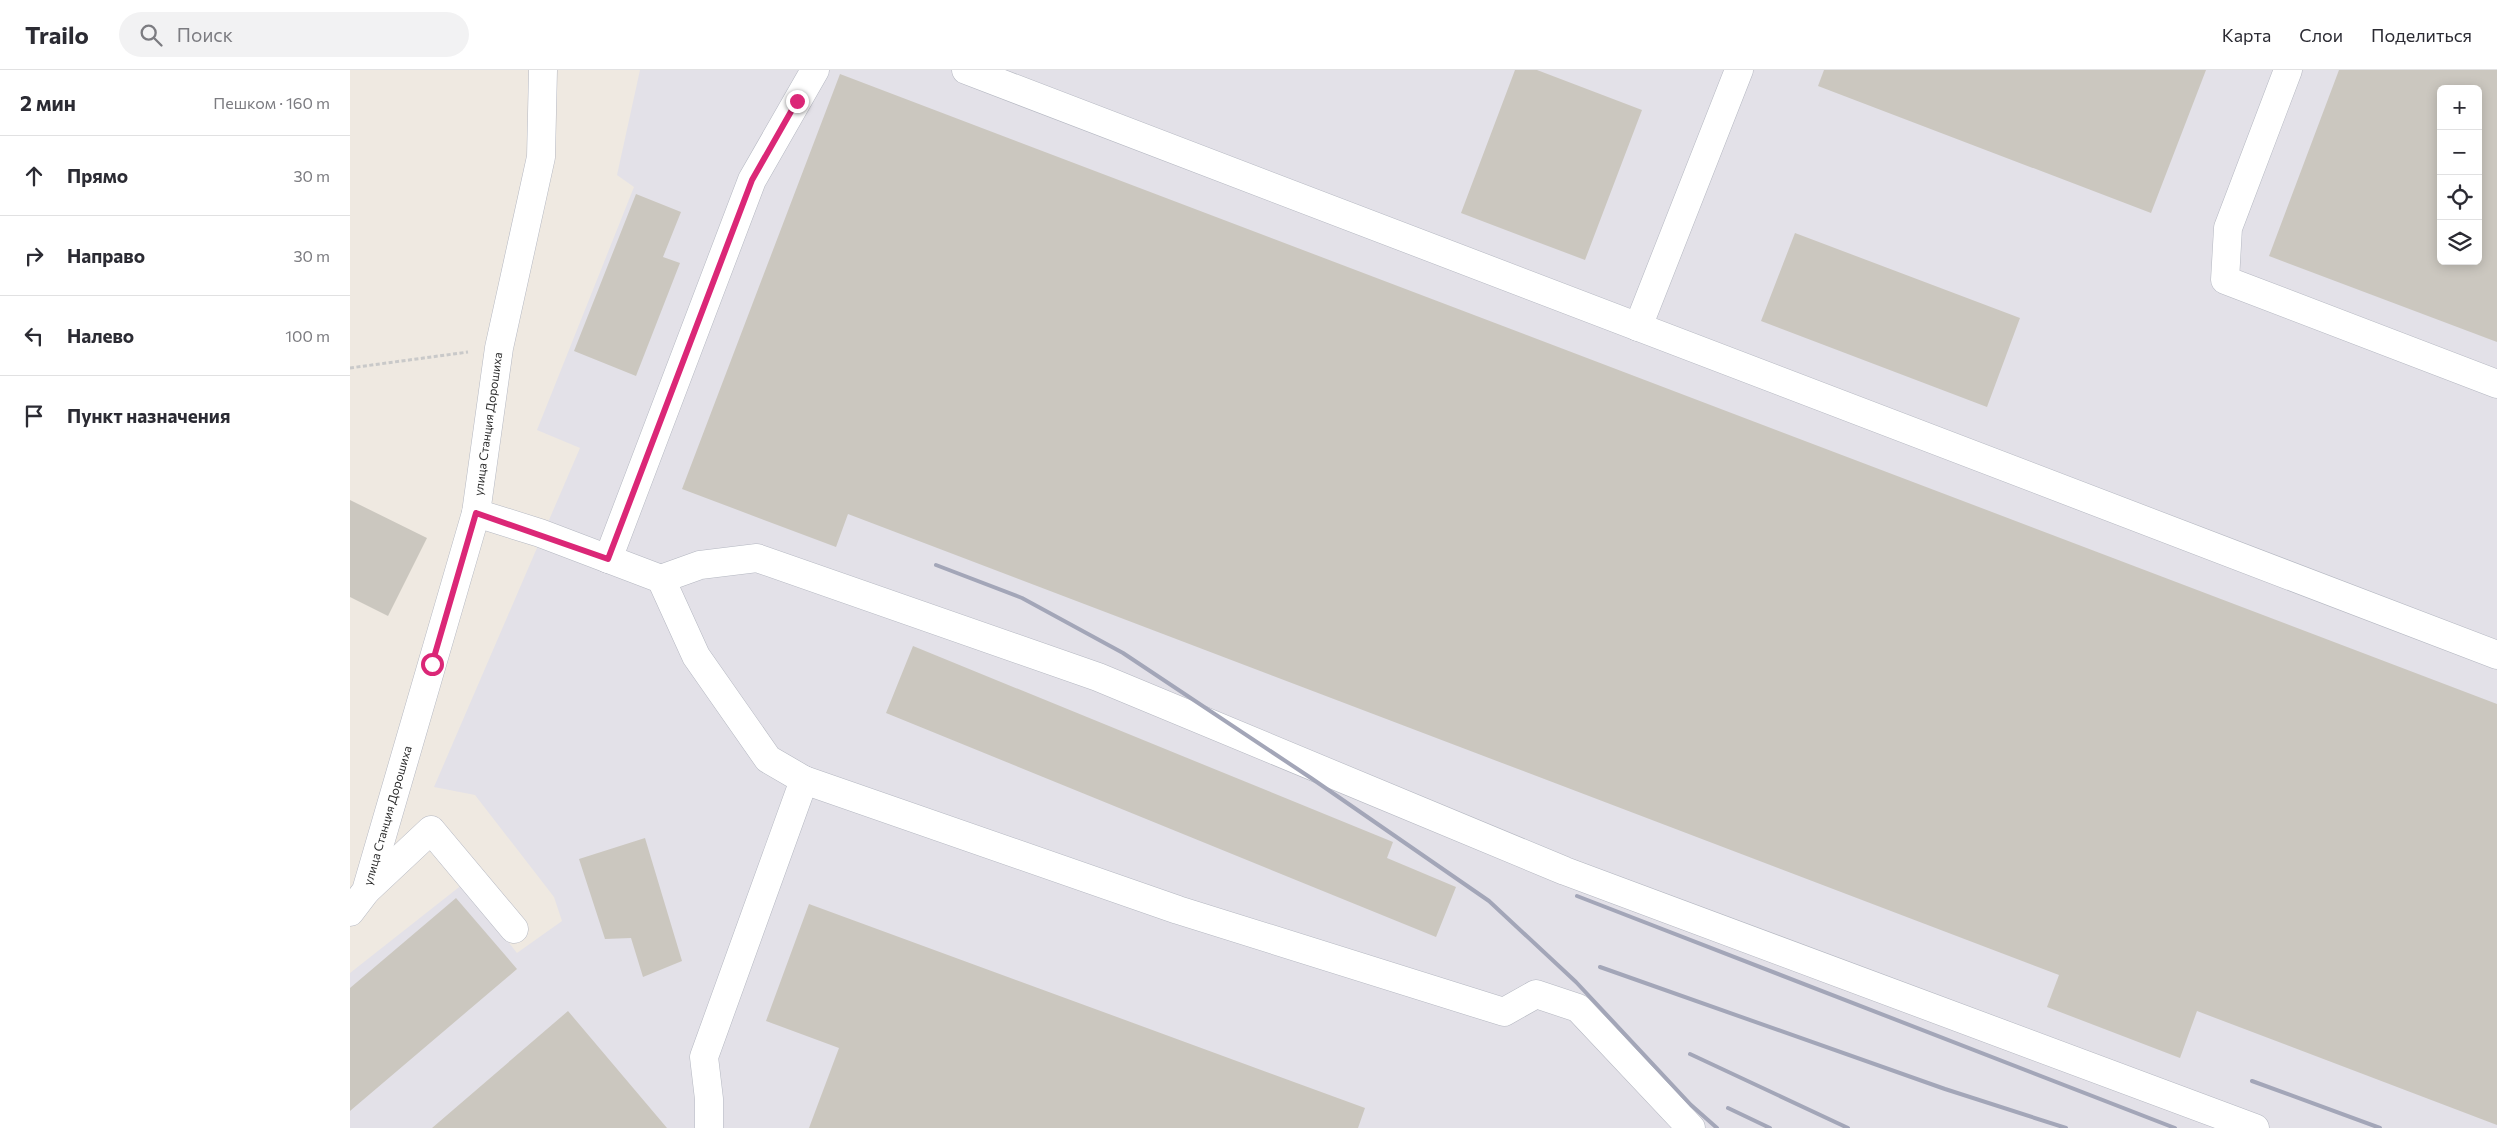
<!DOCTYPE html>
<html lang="ru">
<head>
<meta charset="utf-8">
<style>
  :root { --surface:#fff; --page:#f2f2f3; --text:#2b2b33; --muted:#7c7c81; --line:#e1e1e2 }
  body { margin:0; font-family:Commissioner,sans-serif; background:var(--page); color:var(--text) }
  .controls { position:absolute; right:15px; top:15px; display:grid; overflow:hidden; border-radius:8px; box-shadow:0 2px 12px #0003 }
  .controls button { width:45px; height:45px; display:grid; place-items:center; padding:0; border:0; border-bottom:1px solid var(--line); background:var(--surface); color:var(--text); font:25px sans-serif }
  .stop { position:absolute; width:15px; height:15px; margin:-11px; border:4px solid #db2777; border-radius:50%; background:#fff }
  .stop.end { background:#db2777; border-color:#fff; box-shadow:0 1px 5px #0008 }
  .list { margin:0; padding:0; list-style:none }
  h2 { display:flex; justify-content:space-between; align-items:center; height:65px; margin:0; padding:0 20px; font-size:21px }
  h2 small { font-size:16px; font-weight:400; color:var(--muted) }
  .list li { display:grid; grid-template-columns:32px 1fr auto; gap:15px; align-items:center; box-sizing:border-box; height:80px; padding:0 20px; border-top:1px solid var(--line) }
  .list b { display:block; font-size:19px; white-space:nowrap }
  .list em { font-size:16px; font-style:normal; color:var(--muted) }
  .icon { flex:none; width:28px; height:28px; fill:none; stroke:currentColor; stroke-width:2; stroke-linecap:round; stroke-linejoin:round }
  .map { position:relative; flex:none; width:2147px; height:1058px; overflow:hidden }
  header { display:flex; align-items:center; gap:30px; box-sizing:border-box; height:70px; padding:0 25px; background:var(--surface); border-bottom:1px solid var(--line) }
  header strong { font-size:24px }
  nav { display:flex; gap:28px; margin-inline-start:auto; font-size:18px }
  .search { width:350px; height:45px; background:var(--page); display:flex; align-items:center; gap:12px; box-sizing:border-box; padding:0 18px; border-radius:28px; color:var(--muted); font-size:19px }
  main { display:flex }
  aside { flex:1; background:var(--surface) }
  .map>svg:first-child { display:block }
</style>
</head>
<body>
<header>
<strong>Trailo</strong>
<div class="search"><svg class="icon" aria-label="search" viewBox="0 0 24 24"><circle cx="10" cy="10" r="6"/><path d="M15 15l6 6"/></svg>Поиск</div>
<nav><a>Карта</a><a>Слои</a><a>Поделиться</a></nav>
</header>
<main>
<aside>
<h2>2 мин<small>Пешком · 160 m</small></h2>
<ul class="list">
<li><svg class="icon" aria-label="ahead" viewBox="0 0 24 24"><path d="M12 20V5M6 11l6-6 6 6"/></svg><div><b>Прямо</b></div><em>30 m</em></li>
<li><svg class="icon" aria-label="right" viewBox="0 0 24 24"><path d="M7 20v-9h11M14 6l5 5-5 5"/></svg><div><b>Направо</b></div><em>30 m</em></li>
<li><svg class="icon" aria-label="left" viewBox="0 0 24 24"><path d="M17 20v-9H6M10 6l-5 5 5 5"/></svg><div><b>Налево</b></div><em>100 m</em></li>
<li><svg class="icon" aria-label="arrive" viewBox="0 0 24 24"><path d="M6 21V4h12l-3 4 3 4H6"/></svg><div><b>Пункт назначения</b></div></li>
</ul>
</aside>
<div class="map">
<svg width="2147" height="1058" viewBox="0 0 2147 1058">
  <rect width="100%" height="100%" fill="#efe9e1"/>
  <path fill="#e3e1e8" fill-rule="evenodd" d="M290 0H2147V1058H0V903L113 814 167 883 212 851 204 827 125 725 84 717 230 378 187 360 284 117 267 105ZM2091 19H2128V191H2091Z"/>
  <path fill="#cbc7bf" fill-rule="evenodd" d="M1165 0H1187L1292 40 1235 190 1111 143Z
    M1474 0H1856L1801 143 1468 16Z
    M1989 0H2147V272L1919 186ZM2091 19H2128V191H2091Z
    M490 4 2147 634V1055L1847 941 1830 988 1697 937 1709 905 498 444 486 477 332 419Z
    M286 124 331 142 313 187 330 193 286 306 224 281Z
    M1445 163 1670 248 1637 337 1411 251Z
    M0 430 77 468 38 546 0 527Z
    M563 576 1043 772 1037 788 1106 817 1086 867 536 643Z
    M295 768 332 891 293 907 281 868 255 869 229 789Z
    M106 828 167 899 0 1041V918Z
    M459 834 1015 1038 1008 1058H459L489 978 416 951Z
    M218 941 317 1058H82Z"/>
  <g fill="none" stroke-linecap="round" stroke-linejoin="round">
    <defs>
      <g id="minor">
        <path d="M616 0 2147 585"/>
        <path d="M1938 0 1878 158 1875 210 2147 314"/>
        <path d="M1288 257 1389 0"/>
        <path d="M126 443 190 463 311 509 346 586 418 689 454 710 828 840 1154 942 1186 924 1228 938 1341 1058"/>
        <path d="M258 489 402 110 465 0"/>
        <path d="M311 509 350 495 407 488 748 607 1215 801 1905 1058"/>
        <path d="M17 820 81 760 164 859"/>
        <path id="s1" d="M0 842 16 821 126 443 149 278 191 87 193 0"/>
        <path d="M359 1058V1029L354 987 454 710"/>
      </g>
    </defs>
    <use href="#minor" stroke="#b4b7c1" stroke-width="29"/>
    <path stroke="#c9c9c9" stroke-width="3" stroke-dasharray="4 2.5" stroke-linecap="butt" d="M0 298 118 282"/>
    <use href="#minor" stroke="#fff" stroke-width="28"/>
    <path stroke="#a3a6b8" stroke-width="4" d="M586 495 672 528 773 583 961 708 1139 831 1226 912 1341 1035 1367 1058
      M1227 826 1825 1058
      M1250 897 1595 1019 1716 1058
      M1340 984 1498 1058
      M1902 1011 2030 1058
      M1378 1038 1420 1058"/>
  </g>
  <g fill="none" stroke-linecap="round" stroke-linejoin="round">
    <path stroke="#db2777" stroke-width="6" d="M82 594 126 443 258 489 402 110 447 31"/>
  </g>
  <g text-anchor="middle" stroke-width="4" stroke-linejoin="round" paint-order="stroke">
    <g font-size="12" fill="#2e2e2e" stroke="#fff">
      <text dy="4" stroke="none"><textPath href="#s1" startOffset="510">улица Станция Дорошиха</textPath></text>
      <text dy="4" stroke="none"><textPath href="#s1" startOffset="105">улица Станция Дорошиха</textPath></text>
    </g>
  </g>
</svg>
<div class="controls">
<button>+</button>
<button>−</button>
<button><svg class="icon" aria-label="locate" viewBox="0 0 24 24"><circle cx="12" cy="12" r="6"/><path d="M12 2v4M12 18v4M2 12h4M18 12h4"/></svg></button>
<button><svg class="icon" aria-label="layers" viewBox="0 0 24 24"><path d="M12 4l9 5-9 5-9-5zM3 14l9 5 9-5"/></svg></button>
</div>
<div class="stop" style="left:82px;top:594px"></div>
<div class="stop end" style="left:447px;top:31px"></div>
</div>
</main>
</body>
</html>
